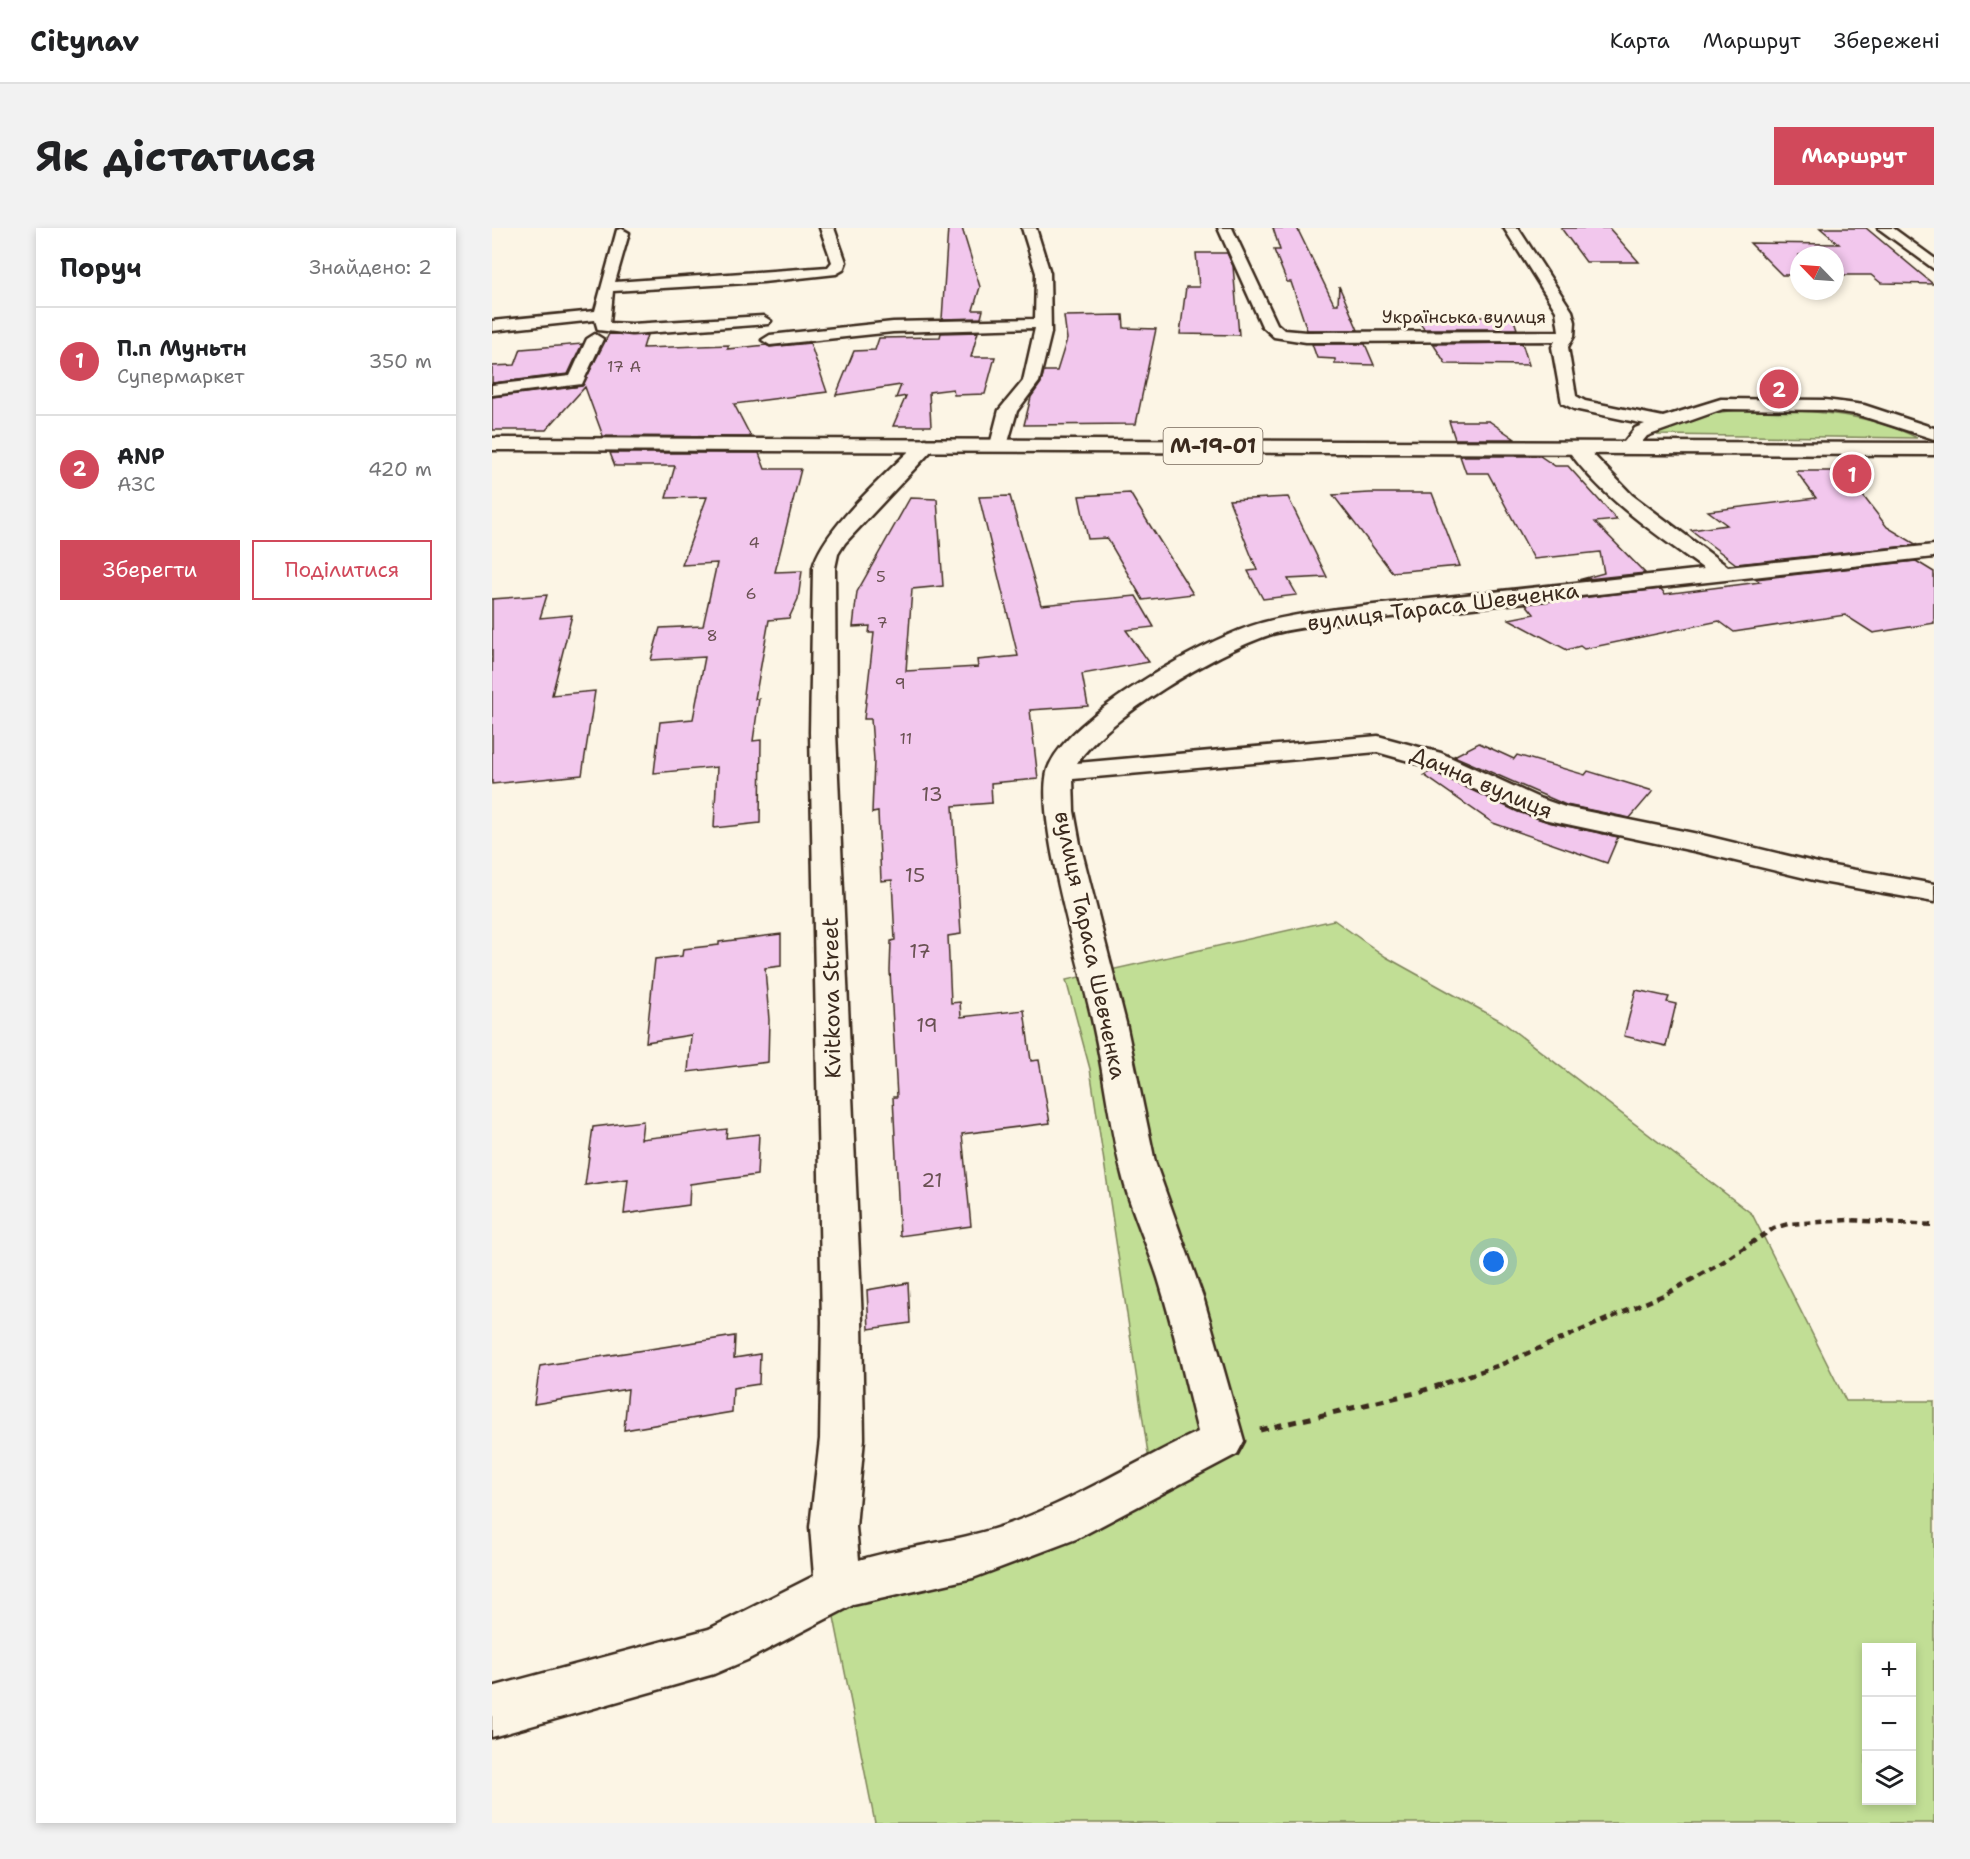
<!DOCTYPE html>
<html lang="uk">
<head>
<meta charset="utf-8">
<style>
  :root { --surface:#fff; --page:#f2f2f2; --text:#202124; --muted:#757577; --line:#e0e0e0; --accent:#d1495b }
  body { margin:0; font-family:"Shantell Sans",sans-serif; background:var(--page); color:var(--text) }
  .controls { position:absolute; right:18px; bottom:18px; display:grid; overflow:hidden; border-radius:0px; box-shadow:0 3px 9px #0003 }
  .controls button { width:54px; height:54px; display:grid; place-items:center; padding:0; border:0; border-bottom:2px solid var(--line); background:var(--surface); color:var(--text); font:30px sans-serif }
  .compass { position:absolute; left:1298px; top:18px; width:54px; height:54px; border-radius:50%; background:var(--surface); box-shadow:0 3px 9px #0003; rotate:295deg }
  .you { position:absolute; left:1002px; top:1034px; width:21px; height:21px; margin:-15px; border:4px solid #fff; border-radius:50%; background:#1a73e8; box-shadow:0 0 0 9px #1a73e833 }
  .badge { display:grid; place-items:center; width:39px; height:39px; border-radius:50%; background:var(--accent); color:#fff; font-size:20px; font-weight:700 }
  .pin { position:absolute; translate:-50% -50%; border:3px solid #fff; box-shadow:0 2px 6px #0006 }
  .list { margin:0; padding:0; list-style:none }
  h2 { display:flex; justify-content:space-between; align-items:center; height:78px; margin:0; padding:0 24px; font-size:26px }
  h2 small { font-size:20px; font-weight:400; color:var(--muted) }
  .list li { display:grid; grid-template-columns:39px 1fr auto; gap:18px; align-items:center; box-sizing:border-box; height:108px; padding:0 24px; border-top:2px solid var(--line) }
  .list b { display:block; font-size:22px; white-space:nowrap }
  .list p { margin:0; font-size:20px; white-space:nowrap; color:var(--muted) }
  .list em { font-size:20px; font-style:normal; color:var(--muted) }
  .actions { display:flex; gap:12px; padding:18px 24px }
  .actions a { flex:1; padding:14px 0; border:2px solid var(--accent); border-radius:0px; text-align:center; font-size:21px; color:var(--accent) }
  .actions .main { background:var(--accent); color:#fff }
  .icon { flex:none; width:33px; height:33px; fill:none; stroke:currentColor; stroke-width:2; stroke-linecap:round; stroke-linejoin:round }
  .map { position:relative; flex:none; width:1442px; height:1595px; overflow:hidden; border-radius:0px }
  header { display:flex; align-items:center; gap:36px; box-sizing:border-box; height:84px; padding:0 30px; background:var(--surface); border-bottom:2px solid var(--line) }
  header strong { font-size:28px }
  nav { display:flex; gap:33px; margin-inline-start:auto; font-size:21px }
  .intro { display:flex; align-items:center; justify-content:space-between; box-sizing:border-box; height:144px; padding:0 36px }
  h1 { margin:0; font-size:42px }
  .button { padding:15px 27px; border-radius:0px; background:var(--accent); color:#fff; font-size:21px; font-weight:700 }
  main { display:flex; gap:36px; padding:0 36px }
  aside { flex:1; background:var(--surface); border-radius:0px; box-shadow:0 3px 9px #0003 }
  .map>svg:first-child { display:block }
</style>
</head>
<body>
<header>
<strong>Citynav</strong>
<nav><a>Карта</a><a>Маршрут</a><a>Збережені</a></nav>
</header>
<div class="intro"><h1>Як дістатися</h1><a class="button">Маршрут</a></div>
<main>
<aside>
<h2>Поруч<small>Знайдено: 2</small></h2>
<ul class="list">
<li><span class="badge">1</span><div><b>П.п Муньтн</b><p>Супермаркет</p></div><em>350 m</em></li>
<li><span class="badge">2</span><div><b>ANP</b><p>АЗС</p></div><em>420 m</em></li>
</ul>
<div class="actions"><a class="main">Зберегти</a><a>Поділитися</a></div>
</aside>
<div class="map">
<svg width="1442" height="1595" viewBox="0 0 1442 1595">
  <rect width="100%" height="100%" fill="#fcf5e5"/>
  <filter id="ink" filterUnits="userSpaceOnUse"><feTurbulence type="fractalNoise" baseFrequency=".0167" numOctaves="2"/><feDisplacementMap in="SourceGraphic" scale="12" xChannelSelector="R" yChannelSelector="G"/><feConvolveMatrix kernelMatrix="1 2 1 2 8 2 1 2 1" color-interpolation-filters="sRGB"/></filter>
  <g filter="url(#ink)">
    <path fill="#c1de95" stroke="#7e845a" stroke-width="1.5" fill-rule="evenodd" d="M1251 181C1310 183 1371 182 1425 210L1166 207 1169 203 1215 186Z
      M842 692 894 729 1009 793 1260 986 1354 1173H1442V1595H383L340 1379 663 1272 598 841 574 752ZM1374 1420H1420V1572H1374Z"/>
    <path fill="#f2c7ed" stroke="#3b2a1e" stroke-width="1.5" d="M456 0H470L488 59 481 82H491L489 90 450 91Z
      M781 0H805L842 76H846L847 58 866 102H815L799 54H795L782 22H788Z
      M1069 0H1117L1147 34H1094Z
      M1328 0H1374L1441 56 1389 55 1379 47H1343V27H1307V47H1290L1258 15 1347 16Z
      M704 25H735L741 38 747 107 688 106 694 59H707Z
      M631 87 632 100 664 101 644 196 532 197 539 169 549 155 552 143H565L575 111 572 88Z
      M924 89H1021L1025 101H932Z
      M486 104 479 129H503L493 166 462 167 461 161 437 164 439 198H401L414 168 404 170 409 157 344 167 362 123 383 122 387 110 448 109 449 105Z
      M117 106 155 107 151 120 237 117 235 121 274 117 278 119 318 115 335 164 242 176 259 209 111 208 93 159 54 202H0V169L90 158Z
      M1030 115 1037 137 954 136 941 116Z
      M90 116 76 146 0 155V138L23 137 29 121Z
      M820 116H873L882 137 843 136V131L825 130Z
      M957 193H997L1023 211H963Z
      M118 225H267L273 241H309L283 344 310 343 306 371 297 390 277 392 263 471H267L261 513 269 512 268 595 222 600 225 539 162 545 168 494 201 491 213 429 159 432 168 400 211 398 225 335 190 337 215 269 174 270 183 238H123Z
      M968 228H1048L1063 238H1076L1125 292 1103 294 1153 345 1086 352 1112 345 1108 324 1042 331 996 245H974Z
      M1304 243H1352L1395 299 1425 317 1244 336 1199 302 1235 297 1216 283 1324 270Z
      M638 265 644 275 701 366 651 372 615 310 596 311 587 268Z
      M878 265H940L968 338 900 344 841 267Z
      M518 268 549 377 644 368 662 399 634 402 657 434 590 446 596 478 538 482 546 551 499 555 500 575 461 578 469 706 456 708 459 775 468 774 469 789 532 782 539 833 547 832 558 895 470 906 479 998 408 1008 401 869H405L398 743 399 713 403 712 400 652 389 653 386 584 380 585 382 532 379 491H372L382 405H377L378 398 361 399 365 364 418 270 445 271 451 358 420 361 414 443 486 439 485 432 526 428 487 269Z
      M796 269 835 349 796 351 805 367 771 371 756 343 765 342 737 272Z
      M1424 333 1442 344V395L1381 405 1353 387 1242 404 1227 393 1092 421 1088 418 1075 422 1017 391 1042 386 1034 376 1169 361 1173 366 1268 354 1263 351Z
      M55 367 48 390 80 387 60 467 103 463 90 547 0 556V371Z
      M987 515 1022 531 1025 527 1093 547 1096 543 1161 563 1138 590 1074 577 962 528Z
      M939 543 1026 584 1056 594 1126 609 1115 635 1001 595 932 547Z
      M289 706V738L273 740 277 792 276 834 196 844 199 807 154 814 163 731 190 728 191 721 227 717V714Z
      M1144 762 1177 769 1175 774 1184 776 1174 818 1132 808Z
      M151 893 149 911 235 901 234 910 267 906 265 947 198 956 197 977 132 986 136 951 93 957 101 899Z
      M416 1055 418 1095 377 1101 375 1062Z
      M243 1108 242 1130 268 1126 267 1156 241 1160 240 1184 132 1202 136 1161 42 1176 48 1138Z"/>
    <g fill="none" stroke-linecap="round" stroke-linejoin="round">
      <defs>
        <path id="minor" d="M328 0H342L354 34 351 42 344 46 271 54 121 63 118 95 140 96 271 88 279 93 276 96 140 106 106 102 103 92 0 103V93L103 83 125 2 130 1 137 5 123 54 336 39 340 34Z
          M530 0H544L558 45 559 105 547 154 525 183 514 221H500L498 217 507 182 531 153 543 100 401 104 278 117 270 112 278 107 401 94 543 91 544 45Z
          M726 0H740L785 96 792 102 814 104 1067 103 1064 83 1012 0H1026L1080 83 1083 94 1082 108 1076 119 1084 168 1093 173 1171 189 1229 171 1333 172 1372 177 1442 200V211L1364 186 1333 182 1231 181 1155 208 1150 214 1152 220 1150 224H1136L1132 214 1143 200 1153 196 1082 181 1070 175 1060 119 1063 113 814 114 782 109 770 98Z
          M1386 0H1401L1442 30V41Z
          M103 106 111 111 90 156 0 167V157L78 148 95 111Z
          M434 211 443 217 441 221 353 315 346 326 343 340 344 504 370 1094 372 1211 364 1299 367 1332C419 1317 472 1313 522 1294 587 1270 644 1233 706 1204 693 1153 682 1101 666 1050 656 1019 642 989 633 958 618 905 613 850 601 796 591 746 537 576 558 536 583 485 706 416 759 398 787 389 816 385 845 381L1212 341C1163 305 1109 270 1074 219L1076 215H1090L1140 267 1236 339 1442 317V329L845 395C822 398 799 400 777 407 723 425 617 488 585 535L886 508 949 525 1047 570 1073 579 1206 606 1330 636 1442 656V674L1330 654 1206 624 1056 592 1027 582 931 537 885 524 581 551 582 583 588 616 634 795 663 934 712 1072 752 1213 745 1226 584 1311 481 1350 361 1377 255 1432 222 1446 0 1509V1459L217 1401 322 1348 318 1299 328 1211 330 1094 318 504 321 340C330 301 398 243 427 213Z"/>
        <path id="major" d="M0 210 1442 215V227L0 222Z"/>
      </defs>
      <use href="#minor" stroke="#3b2a1e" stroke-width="5"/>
      <use href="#major" stroke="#3b2a1e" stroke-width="5"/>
      <path stroke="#3b2a1e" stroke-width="4.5" stroke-dasharray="7 5" stroke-linecap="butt" d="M953 1155 1008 1137 1174 1066 1226 1037 1282 1000 1296 996 1357 992 1442 997"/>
      <path stroke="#3b2a1e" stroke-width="5" stroke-dasharray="8 7" stroke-linecap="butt" d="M768 1202 923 1165 958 1154"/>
      <use href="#minor" fill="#fcf5e5" fill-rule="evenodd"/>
      <use href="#major" fill="#fcf5e5" fill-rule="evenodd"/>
    </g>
  </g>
  <g text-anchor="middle" stroke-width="6" stroke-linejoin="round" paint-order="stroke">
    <g font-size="16" fill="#695152">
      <text x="132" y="144">17 А</text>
      <text x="262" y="320">4</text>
      <text x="389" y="354">5</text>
      <text x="259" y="371">6</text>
      <text x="390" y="400">7</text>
      <text x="220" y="413">8</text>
      <text x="408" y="461">9</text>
      <text x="414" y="516">11</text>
    </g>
    <g font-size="18" fill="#3b2a1e" stroke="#fcf5e5">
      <text x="972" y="95">Українська вулиця</text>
    </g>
    <g font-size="20" fill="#695152">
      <text x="440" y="573">13</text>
      <text x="423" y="654">15</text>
      <text x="428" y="730">17</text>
      <text x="435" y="804">19</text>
      <text x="440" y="959">21</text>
    </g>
    <rect fill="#fcf5e5" stroke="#75675a" stroke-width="1.5" x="671.5" y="200" width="99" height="36" rx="4.5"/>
    <g font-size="21" font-weight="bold" fill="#3b2a1e">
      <text x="721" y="225">М-19-01</text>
    </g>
    <g font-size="22" fill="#3b2a1e" stroke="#fcf5e5">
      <text transform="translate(951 378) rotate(-7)" y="8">вулиця Тараса Шевченка</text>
      <text transform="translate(990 554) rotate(23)" y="8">Дачна вулиця</text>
      <text transform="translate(599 717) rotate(78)" y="8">вулиця Тараса Шевченка</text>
      <text transform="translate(339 770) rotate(-91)" y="8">Kvitkova Street</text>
    </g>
  </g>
</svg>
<div class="controls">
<button>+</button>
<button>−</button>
<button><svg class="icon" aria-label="layers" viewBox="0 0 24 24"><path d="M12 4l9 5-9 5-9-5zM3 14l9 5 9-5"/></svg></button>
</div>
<svg class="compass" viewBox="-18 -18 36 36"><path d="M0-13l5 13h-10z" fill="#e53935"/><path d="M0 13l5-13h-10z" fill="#757577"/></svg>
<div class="you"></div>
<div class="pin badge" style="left:1360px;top:246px">1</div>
<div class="pin badge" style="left:1287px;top:161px">2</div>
</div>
</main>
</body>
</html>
